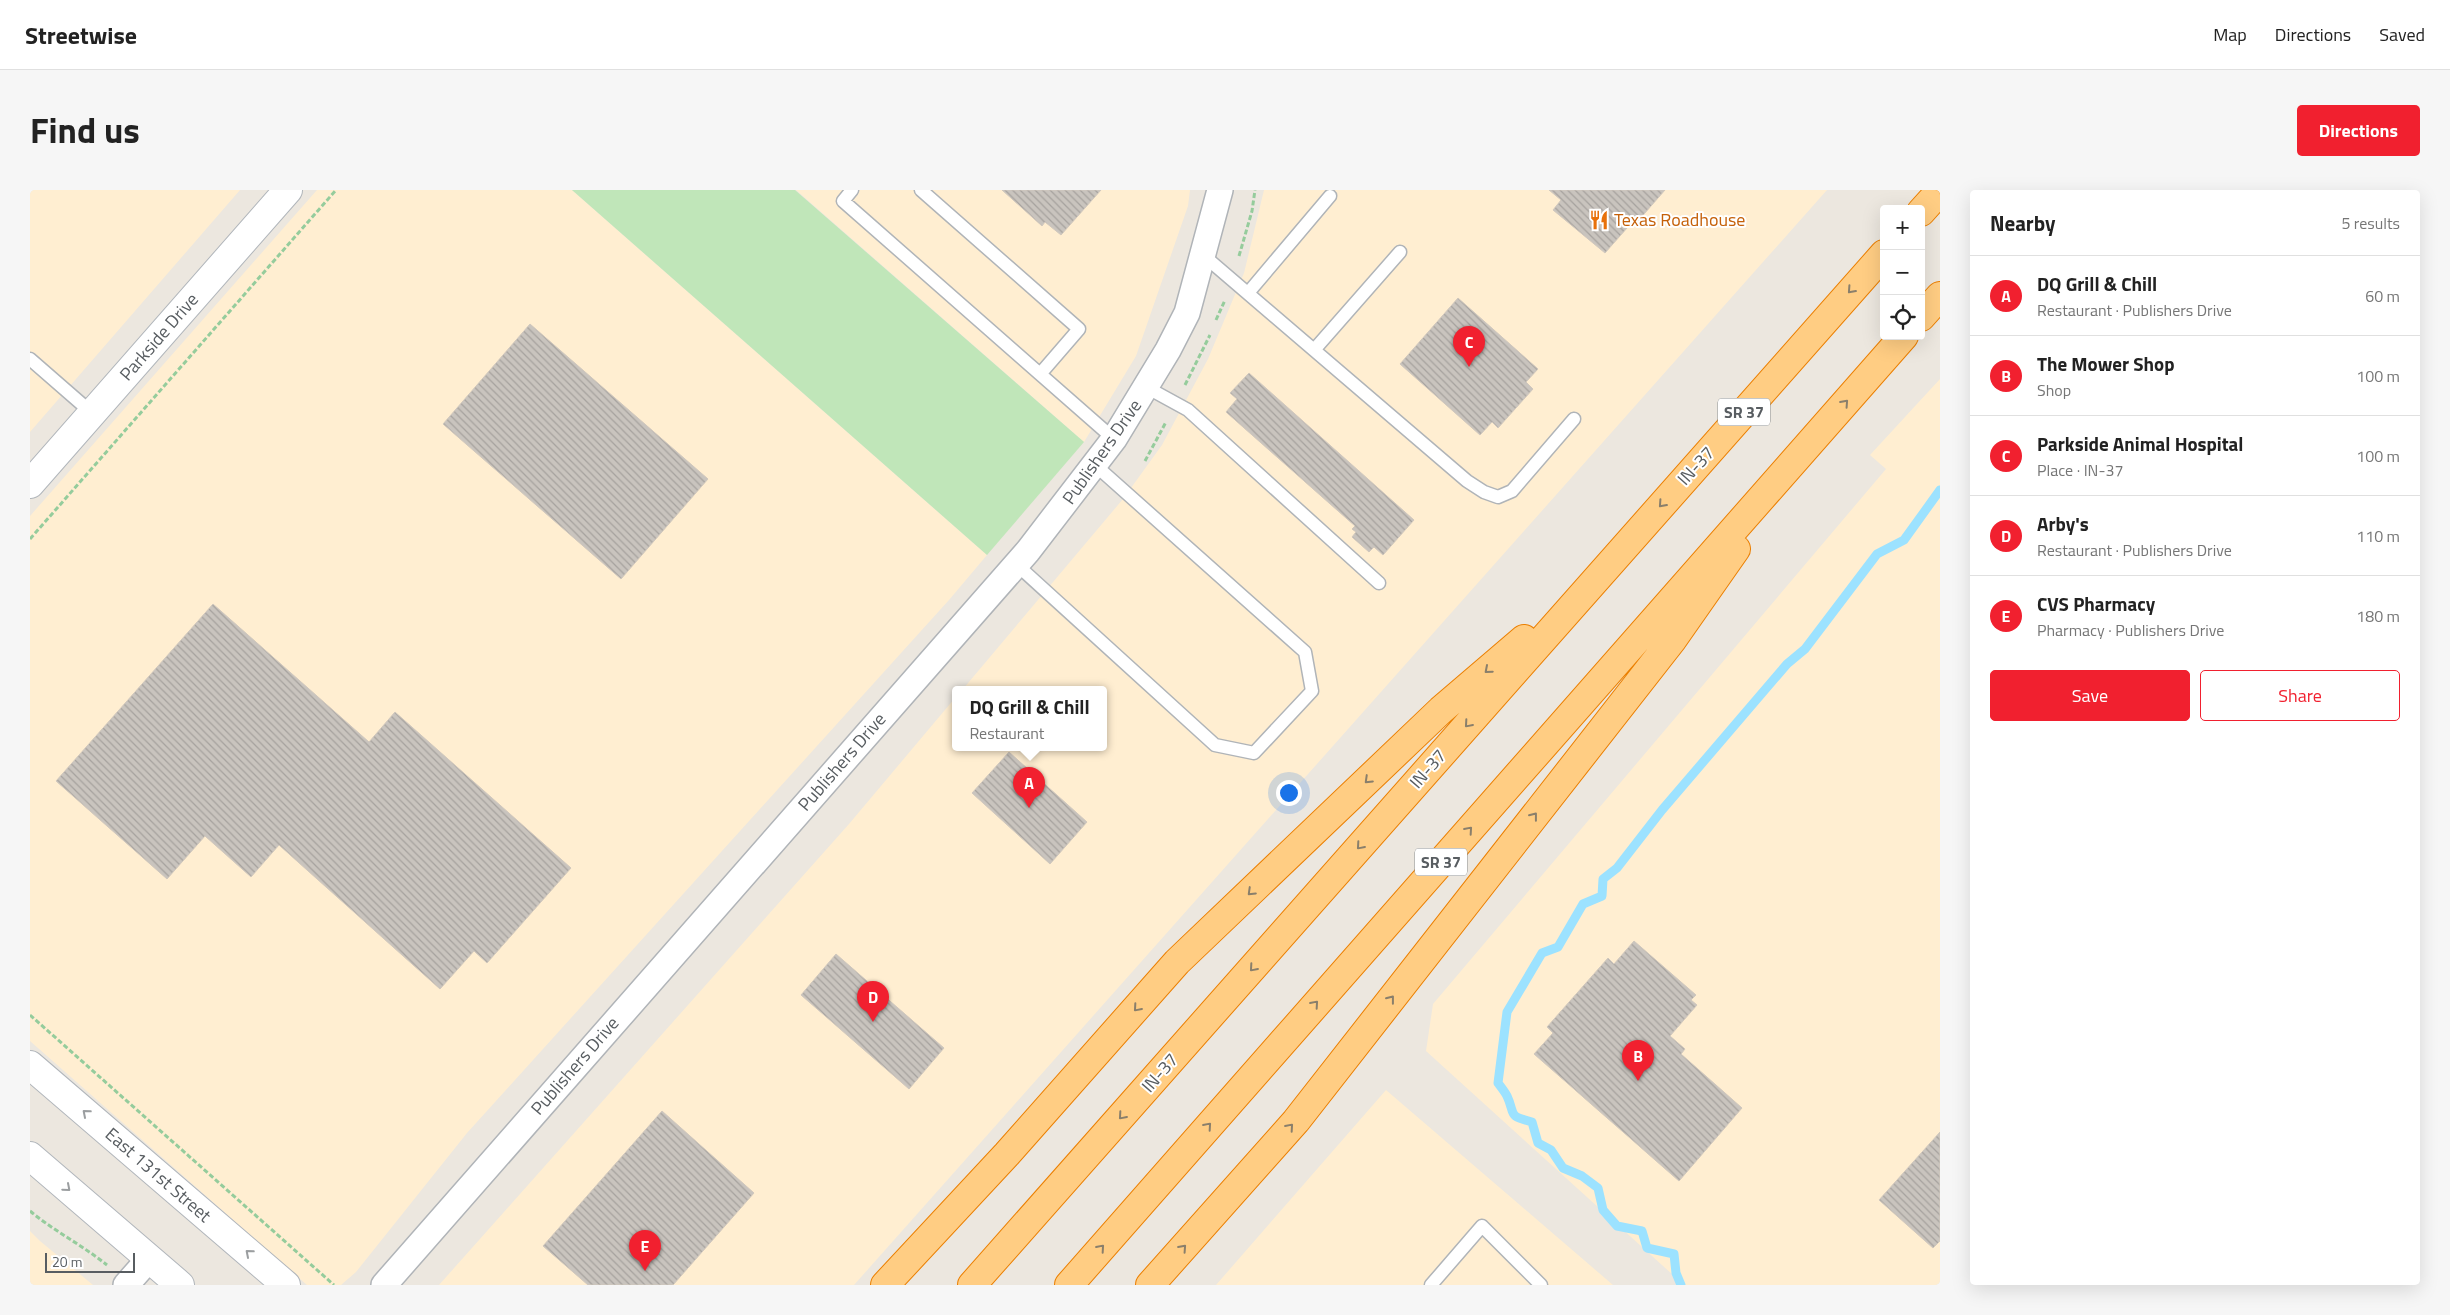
<!DOCTYPE html>
<html lang="en">
<head>
<meta charset="utf-8">
<style>
  :root { --surface:#fff; --page:#f6f6f6; --text:#222; --muted:#767676; --line:#e0e0e0; --accent:#f1202f }
  body { margin:0; font-family:"Titillium Web",sans-serif; background:var(--page); color:var(--text) }
  .controls { position:absolute; right:15px; top:15px; display:grid; overflow:hidden; border-radius:5px; box-shadow:0 5px 20px #0002 }
  .controls button { width:45px; height:45px; display:grid; place-items:center; padding:0; border:0; border-bottom:1px solid var(--line); background:var(--surface); color:var(--text); font:25px sans-serif }
  .scale { position:absolute; left:15px; bottom:12px; width:90px; box-sizing:border-box; padding-left:5px; border:2px solid #585d61; border-top:0; font-size:14px; line-height:18px; white-space:nowrap; color:#585d61; -webkit-text-stroke:4px #fff; paint-order:stroke }
  .you { position:absolute; left:1258px; top:602px; width:18px; height:18px; margin:-12px; border:4px solid #fff; border-radius:50%; background:#1a73e8; box-shadow:0 0 0 8px #1a73e833 }
  .badge { display:grid; place-items:center; width:32px; height:32px; border-radius:50%; background:var(--accent); color:#fff; font-size:16px; font-weight:700 }
  .pin { position:absolute; translate:-50% -41px; filter:drop-shadow(0 1px 2px #0008) }
  .pin::after { content:''; position:absolute; top:26px; width:18px; height:15px; background:inherit; clip-path:polygon(0 0,100% 0,50% 100%) }
  .popup { position:absolute; left:922px; top:496px; width:155px; height:65px; box-sizing:border-box; display:grid; place-content:center; border-radius:5px; background:var(--surface); filter:drop-shadow(0 1px 4px #0005); font-size:16px; white-space:nowrap; color:var(--muted) }
  .popup b { font-size:19px; color:var(--text) }
  .popup::after { content:''; position:absolute; left:50%; top:100%; margin-left:-10px; border:10px solid transparent; border-top-color:var(--surface) }
  .list { margin:0; padding:0; list-style:none }
  h2 { display:flex; justify-content:space-between; align-items:center; height:65px; margin:0; padding:0 20px; font-size:21px }
  h2 small { font-size:16px; font-weight:400; color:var(--muted) }
  .list li { display:grid; grid-template-columns:32px 1fr auto; gap:15px; align-items:center; box-sizing:border-box; height:80px; padding:0 20px; border-top:1px solid var(--line) }
  .list b { display:block; font-size:19px; white-space:nowrap }
  .list p { margin:0; font-size:16px; white-space:nowrap; color:var(--muted) }
  .list em { font-size:16px; font-style:normal; color:var(--muted) }
  .actions { display:flex; gap:10px; padding:15px 20px }
  .actions a { flex:1; padding:11px 0; border:1px solid var(--accent); border-radius:5px; text-align:center; font-size:18px; color:var(--accent) }
  .actions .main { background:var(--accent); color:#fff }
  .icon { flex:none; width:28px; height:28px; fill:none; stroke:currentColor; stroke-width:2; stroke-linecap:round; stroke-linejoin:round }
  .map { position:relative; flex:none; width:1910px; height:1095px; overflow:hidden; border-radius:5px }
  header { display:flex; align-items:center; gap:30px; box-sizing:border-box; height:70px; padding:0 25px; background:var(--surface); border-bottom:1px solid var(--line) }
  header strong { font-size:24px }
  nav { display:flex; gap:28px; margin-inline-start:auto; font-size:18px }
  .intro { display:flex; align-items:center; justify-content:space-between; box-sizing:border-box; height:120px; padding:0 30px }
  h1 { margin:0; font-size:35px }
  .button { padding:12px 22px; border-radius:5px; background:var(--accent); color:#fff; font-size:18px; font-weight:700 }
  main { display:flex; gap:30px; padding:0 30px }
  aside { flex:1; background:var(--surface); border-radius:5px; box-shadow:0 5px 20px #0002 }
  .map>svg:first-child { display:block }
</style>
</head>
<body>
<header>
<strong>Streetwise</strong>
<nav><a>Map</a><a>Directions</a><a>Saved</a></nav>
</header>
<div class="intro"><h1>Find us</h1><a class="button">Directions</a></div>
<main>
<div class="map">
<svg width="1910" height="1095" viewBox="0 0 1910 1095">
  <defs>
    <pattern id="building-back-hatch" width="6" height="6" patternUnits="userSpaceOnUse" patternTransform="scale(1.25)"><rect width="6" height="6" fill="#c9c4be"/><path d="M-1 5l2 2M0 0l6 6M5-1l2 2" fill="none" stroke="#a6a29e"/></pattern>
  </defs>
  <rect width="100%" height="100%" fill="#ece7df"/>
  <path fill="#ffeed1" d="M0 0H210L0 242Z
    M287 0H542L957 365 919 410 437 943 326 1082 311 1095H277L0 851V326Z
    M766 0H1160L1158 16 1106 166 1054 252Z
    M1234 0H1797L824 1095H409L819 634 925 508V557H1073V499H933L1093 309 1132 255 1178 169 1214 83Z
    M1910 189V1095H1654L1396 861 1403 814 1856 279 1840 265Z
    M1356 900 1583 1095H1186Z
    M0 1041 10 1051 63 1095H0Z"/>
  <path fill="#c0e6b9" d="M542 0H765L1054 252 957 365Z"/>
  <g fill="none" stroke-linecap="round" stroke-linejoin="round">
    <path stroke="#9ce2ff" stroke-width="9" d="M1651 1095 1646 1083 1644 1064 1617 1058 1612 1041 1587 1036 1573 1020 1568 998 1552 986 1533 978 1521 960 1508 953 1502 932C1476 925 1486 925 1477 906 1475 902 1471 897 1468 893L1477 822 1512 763 1528 757 1553 714 1572 706 1573 689 1587 678 1632 620 1757 474 1775 459 1847 364 1874 350 1910 300"/>
  </g>
  <path fill="url(#building-back-hatch)" stroke="#d1c8bd" d="M972 0H1071L1031 45 1015 32 1012 36Z
    M1519 0H1635L1608 31 1605 29 1575 63 1523 20 1531 10Z
    M1428 108 1508 179 1496 192 1503 199 1468 238 1462 232 1450 245 1370 174Z
    M500 134 678 289 591 389 413 234Z
    M1219 183 1384 330 1353 365 1344 357 1339 362 1322 347 1326 342 1322 339 1325 336 1196 222 1207 209 1200 203Z
    M183 414 339 552 365 522 541 678 457 773 444 761 410 799 249 655 221 687 175 646 137 689 26 591Z
    M979 562 1057 632 1020 674 942 603Z
    M1604 751 1666 805 1661 810 1667 815 1640 846 1655 859 1651 864 1712 918 1649 991 1504 864 1523 843 1517 837 1578 768 1584 774Z
    M806 764 914 858 879 899 771 805Z
    M632 921 724 1003 643 1095H558L513 1056Z
    M1910 942V1051L1903 1058 1849 1010Z"/>
  <g fill="none" stroke-linecap="round" stroke-linejoin="round">
    <defs>
      <path id="lane" d="M822 0 813 11 1084 249
        M891 0 1049 139 1011 183
        M1173 65 1437 291 1454 302 1468 307 1482 301 1544 229
        M1218 103 1300 6
        M1284 160 1370 62
        M0 169 62 223
        M1116 197 1158 220 1349 393
        M986 374 1185 555 1224 563 1282 501 1275 462 1065 275
        M1401 1095 1452 1036 1511 1095"/>
      <path id="street" d="M96 1095 119 1069
        M354 1095 998 361 1084 249 1138 160 1157 123 1190 0"/>
      <path id="secondary" d="M0 294 258 0
        M0 875 256 1095
        M0 966 150 1095"/>
      <path id="highway" d="M1891 22 1910 1
        M1891 127 1910 106
        M855 1095 977 964 1147 772 1411 520 1494 449
        M942 1095 1854 64
        M1039 1095 1874 146
        M1120 1095 1266 931 1643 449 1706 359"/>
    </defs>
    <use href="#lane" stroke="#b0b4b8" stroke-width="15"/>
    <use href="#street" stroke="#b0b4b8" stroke-width="28"/>
    <use href="#secondary" stroke="#b1b6bb" stroke-width="30"/>
    <use href="#highway" stroke="#eb7f00" stroke-width="30"/>
    <path stroke="#95cc9c" stroke-width="3" stroke-dasharray="5 2.5" stroke-linecap="butt" d="M1209 66 1222 21 1225 0
      M1186 130 1195 110
      M1155 195 1180 145
      M1115 271 1136 232
      M0 349 306 0
      M0 825 304 1095
      M0 1021C24 1041 52 1055 77 1075"/>
    <use href="#lane" stroke="#fff" stroke-width="12"/>
    <use href="#street" stroke="#fff" stroke-width="25"/>
    <use href="#secondary" stroke="#fff" stroke-width="28"/>
    <use href="#highway" stroke="#ffcd83" stroke-width="28"/>
  </g>
  <defs><path id="oneway-chevron" d="M-2-3.5L2.5 0L-2 3.5" fill="none" stroke-width="1.6" stroke-linecap="round" stroke-linejoin="round" transform="scale(1.25)"/></defs>
  <g stroke="#8a7f6b">
    <use href="#oneway-chevron" transform="translate(1821 100) rotate(132)"/>
    <use href="#oneway-chevron" transform="translate(1815 213) rotate(-48)"/>
    <use href="#oneway-chevron" transform="translate(1632 314) rotate(132)"/>
    <use href="#oneway-chevron" transform="translate(1458 480) rotate(139)"/>
    <use href="#oneway-chevron" transform="translate(1438 534) rotate(131)"/>
    <use href="#oneway-chevron" transform="translate(1338 590) rotate(136)"/>
    <use href="#oneway-chevron" transform="translate(1504 626) rotate(-52)"/>
    <use href="#oneway-chevron" transform="translate(1439 640) rotate(-49)"/>
    <use href="#oneway-chevron" transform="translate(1330 656) rotate(131)"/>
    <use href="#oneway-chevron" transform="translate(1221 702) rotate(136)"/>
    <use href="#oneway-chevron" transform="translate(1223 778) rotate(131)"/>
    <use href="#oneway-chevron" transform="translate(1361 809) rotate(-52)"/>
    <use href="#oneway-chevron" transform="translate(1285 814) rotate(-49)"/>
    <use href="#oneway-chevron" transform="translate(1107 818) rotate(131)"/>
    <use href="#oneway-chevron" transform="translate(1092 926) rotate(131)"/>
    <use href="#oneway-chevron" transform="translate(1178 936) rotate(-49)"/>
    <use href="#oneway-chevron" transform="translate(1260 937) rotate(-49)"/>
    <use href="#oneway-chevron" transform="translate(1071 1058) rotate(-49)"/>
    <use href="#oneway-chevron" transform="translate(1153 1058) rotate(-48)"/>
  </g>
  <g stroke="#9b9ea0">
    <use href="#oneway-chevron" transform="translate(56 923) rotate(-139)"/>
    <use href="#oneway-chevron" transform="translate(37 998) rotate(41)"/>
    <use href="#oneway-chevron" transform="translate(219 1063) rotate(-139)"/>
  </g>
  <defs>
    <symbol id="restaurant-bare" viewBox="-9 -9 18 18"><path d="M-5-6h1v4h1v-4h1v4h1v-4h1v5L-1.5 .5V6h-2V.5L-5-1ZM5-6V6H3V1.5H1.5Q1.5-4 5-6Z" fill="#e8710a" stroke="#fff" stroke-width="2.5" paint-order="stroke"/></symbol>
  </defs>
  <g fill-rule="evenodd">
    <use href="#restaurant-bare" x="1555" y="16" width="28" height="28"/>
  </g>
  <g text-anchor="middle" stroke-width="4" stroke-linejoin="round" paint-order="stroke">
    <g fill="#fff" stroke="#8a8e90" stroke-width="1">
      <rect x="1688" y="208.5" width="52" height="27" rx="4"/>
      <rect x="1385" y="658.5" width="52" height="27" rx="4"/>
    </g>
    <g font-size="16" font-weight="bold" fill="#585d61">
      <text x="1714" y="228">SR 37</text>
      <text x="1411" y="678">SR 37</text>
    </g>
    <g font-size="18" fill="#c56008" stroke="#fff" text-anchor="start">
      <text x="1584" y="36">Texas Roadhouse</text>
    </g>
    <g font-size="18" fill="#585d61" stroke="#fff">
      <text transform="translate(129 147) rotate(-49)" y="6">Parkside Drive</text>
      <text transform="translate(1072 262) rotate(-55)" y="6">Publishers Drive</text>
      <text transform="translate(1666 276) rotate(-48)" y="6">IN-37</text>
      <text transform="translate(812 572) rotate(-49)" y="6">Publishers Drive</text>
      <text transform="translate(1398 579) rotate(-49)" y="6">IN-37</text>
      <text transform="translate(545 876) rotate(-49)" y="6">Publishers Drive</text>
      <text transform="translate(1130 883) rotate(-49)" y="6">IN-37</text>
      <text transform="translate(128 985) rotate(41)" y="6">East 131st Street</text>
    </g>
  </g>
</svg>
<div class="controls">
<button>+</button>
<button>−</button>
<button><svg class="icon" aria-label="locate" viewBox="0 0 24 24"><circle cx="12" cy="12" r="6"/><path d="M12 2v4M12 18v4M2 12h4M18 12h4"/></svg></button>
</div>
<div class="scale">20 m</div>
<div class="you"></div>
<div class="pin badge" style="left:999px;top:618px">A</div>
<div class="popup"><b>DQ Grill &amp; Chill</b>Restaurant</div>
<div class="pin badge" style="left:1608px;top:891px">B</div>
<div class="pin badge" style="left:1439px;top:177px">C</div>
<div class="pin badge" style="left:843px;top:832px">D</div>
<div class="pin badge" style="left:615px;top:1081px">E</div>
</div>
<aside>
<h2>Nearby<small>5 results</small></h2>
<ul class="list">
<li><span class="badge">A</span><div><b>DQ Grill &amp; Chill</b><p>Restaurant · Publishers Drive</p></div><em>60 m</em></li>
<li><span class="badge">B</span><div><b>The Mower Shop</b><p>Shop</p></div><em>100 m</em></li>
<li><span class="badge">C</span><div><b>Parkside Animal Hospital</b><p>Place · IN-37</p></div><em>100 m</em></li>
<li><span class="badge">D</span><div><b>Arby's</b><p>Restaurant · Publishers Drive</p></div><em>110 m</em></li>
<li><span class="badge">E</span><div><b>CVS Pharmacy</b><p>Pharmacy · Publishers Drive</p></div><em>180 m</em></li>
</ul>
<div class="actions"><a class="main">Save</a><a>Share</a></div>
</aside>
</main>
</body>
</html>
